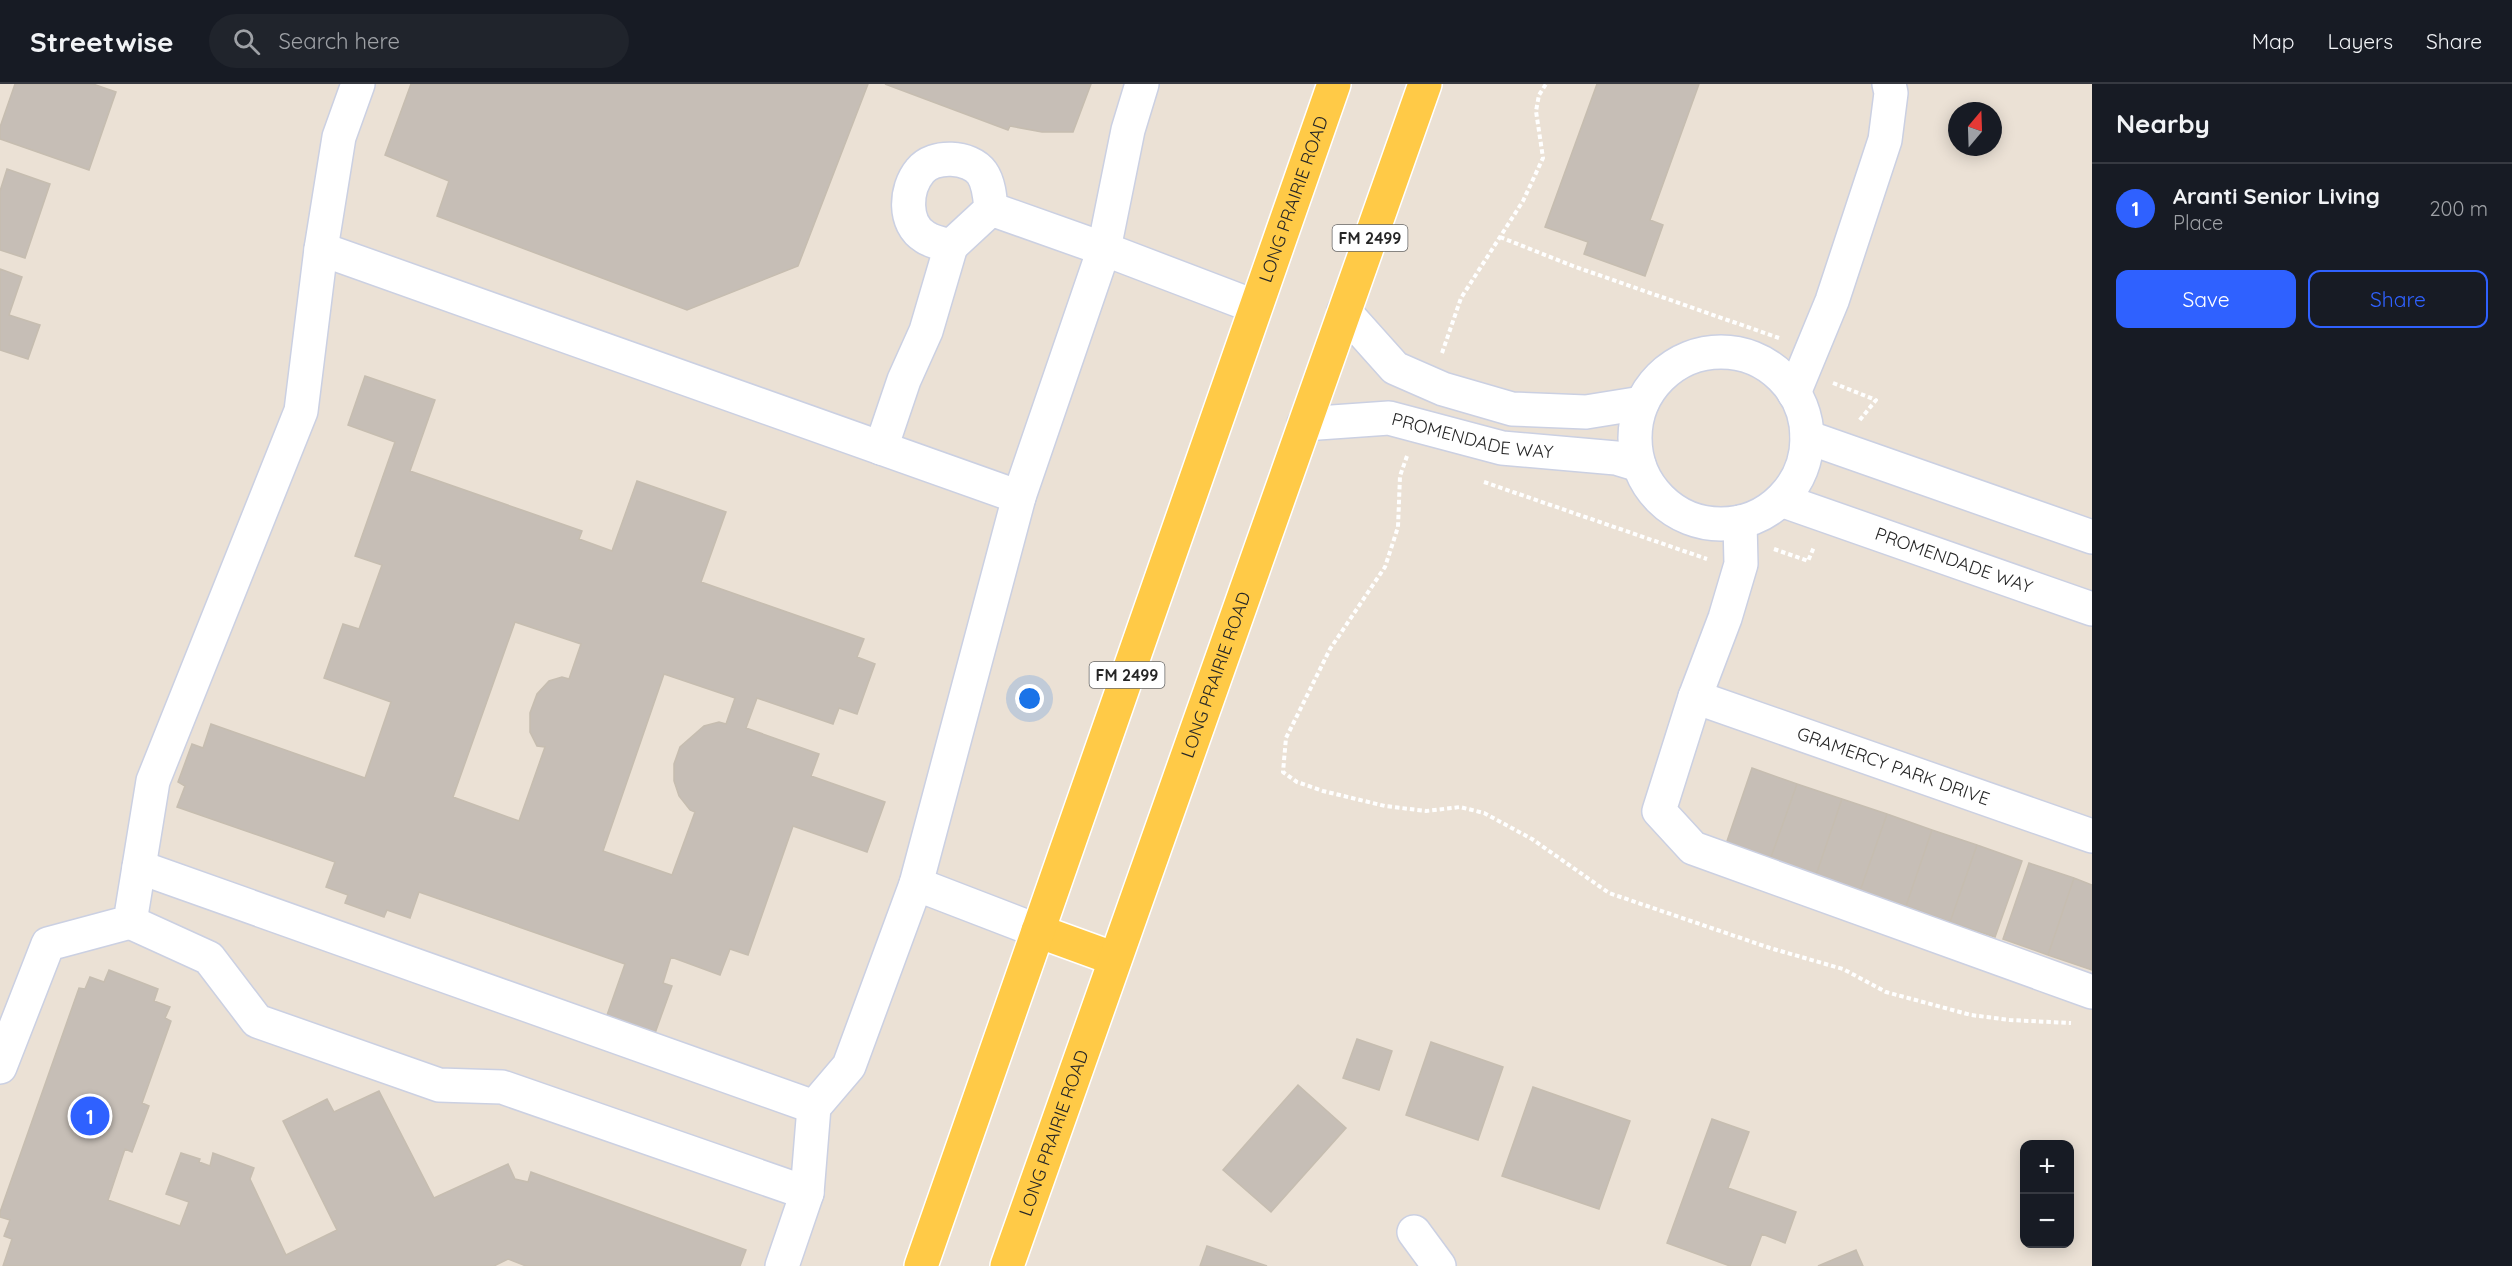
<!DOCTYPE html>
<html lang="en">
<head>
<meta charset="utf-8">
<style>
  :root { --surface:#171b24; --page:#20242c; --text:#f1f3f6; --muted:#9ea1a6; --line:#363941; --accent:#2f61ff }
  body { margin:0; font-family:Quicksand,sans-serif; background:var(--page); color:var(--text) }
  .controls { position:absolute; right:18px; bottom:18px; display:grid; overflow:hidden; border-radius:12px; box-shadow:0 3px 15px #0003 }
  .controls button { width:54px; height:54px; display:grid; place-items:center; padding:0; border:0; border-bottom:2px solid var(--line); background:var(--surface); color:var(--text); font:30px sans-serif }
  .compass { position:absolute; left:1948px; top:18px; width:54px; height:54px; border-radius:50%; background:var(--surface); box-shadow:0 3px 15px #0003; rotate:19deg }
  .you { position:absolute; left:1030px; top:615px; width:21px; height:21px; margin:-15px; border:4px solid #fff; border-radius:50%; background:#1a73e8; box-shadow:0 0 0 9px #1a73e833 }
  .badge { display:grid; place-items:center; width:39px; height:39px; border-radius:50%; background:var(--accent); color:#fff; font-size:20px; font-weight:700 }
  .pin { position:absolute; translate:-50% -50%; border:3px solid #fff; box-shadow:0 2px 6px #0006 }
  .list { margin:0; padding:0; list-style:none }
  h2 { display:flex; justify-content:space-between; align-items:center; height:78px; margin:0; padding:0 24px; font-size:26px }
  h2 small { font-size:20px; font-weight:400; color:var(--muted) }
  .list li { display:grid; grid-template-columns:39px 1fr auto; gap:18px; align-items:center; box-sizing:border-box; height:90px; padding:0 24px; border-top:2px solid var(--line) }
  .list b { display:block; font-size:22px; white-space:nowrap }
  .list p { margin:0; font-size:20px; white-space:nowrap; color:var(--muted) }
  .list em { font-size:20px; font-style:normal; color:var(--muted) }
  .actions { display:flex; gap:12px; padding:18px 24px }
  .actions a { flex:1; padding:14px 0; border:2px solid var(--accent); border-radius:12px; text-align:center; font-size:21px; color:var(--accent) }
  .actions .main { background:var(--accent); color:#fff }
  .icon { flex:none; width:33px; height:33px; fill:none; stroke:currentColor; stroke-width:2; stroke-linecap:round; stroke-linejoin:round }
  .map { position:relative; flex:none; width:2092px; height:1182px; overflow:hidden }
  header { display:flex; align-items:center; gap:36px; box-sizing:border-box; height:84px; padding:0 30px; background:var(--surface); border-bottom:2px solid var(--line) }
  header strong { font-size:28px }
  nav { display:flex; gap:33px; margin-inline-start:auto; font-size:21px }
  .search { width:420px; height:54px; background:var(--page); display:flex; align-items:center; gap:15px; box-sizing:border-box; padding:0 21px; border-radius:33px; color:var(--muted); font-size:22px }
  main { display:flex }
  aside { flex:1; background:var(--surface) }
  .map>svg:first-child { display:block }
</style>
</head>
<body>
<header>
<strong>Streetwise</strong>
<div class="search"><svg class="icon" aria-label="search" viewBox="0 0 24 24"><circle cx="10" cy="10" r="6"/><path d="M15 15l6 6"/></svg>Search here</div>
<nav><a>Map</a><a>Layers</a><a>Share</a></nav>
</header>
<main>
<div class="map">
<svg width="2092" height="1182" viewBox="0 0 2092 1182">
  <rect width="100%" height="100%" fill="#ebe1d5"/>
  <path fill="#c6beb6" stroke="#c6bdb0" stroke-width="1.5" fill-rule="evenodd" d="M15 0H93L116 8 89 86 0 55V43Z
    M411 0H868L798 182 687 226 437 132 449 97 385 71Z
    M885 0H1091L1073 48H1042L1010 42 1008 46Z
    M1597 0H1699L1650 136 1663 141 1645 192 1584 170 1588 158 1545 143Z
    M7 85 50 100 25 174 0 166V107Z
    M0 185 22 193 9 231 40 241 28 275 0 266Z
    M365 292 435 316 410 387 582 447 579 455 612 467 637 397 726 428 701 498 864 555 857 573 875 580 857 630 839 624 833 640 757 614 746 644 819 670 811 692 885 718 867 768 793 742 748 871 730 865 720 891 671 873 663 899 672 902 654 952 606 934 625 880 419 808 410 834 387 826 384 833 345 819 348 811 326 803 335 778 177 723 185 702 178 698 192 660 203 664 211 640 365 694 391 618 324 594 343 540 359 545 382 481 355 472 395 358 348 341ZM515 538 581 560 569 595 562 593 549 597 537 610 530 629V648L537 662 545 663 519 737 453 713ZM664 590 735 614 726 640 719 638 704 642 680 663 674 680V697L679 712 690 726 695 728 672 791 603 767Z
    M1752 684 1797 700 1770 776 1726 760Z
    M1797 700 1842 715 1816 791 1770 776Z
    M1842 715 1887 730 1860 807 1816 791Z
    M1887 730 1932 746 1906 822 1860 807Z
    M1932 746 1977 761 1950 838 1906 822Z
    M1977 761 2022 777 1995 853 1950 838Z
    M2029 779 2074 794 2048 871 2003 855Z
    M2074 794 2092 801V886L2048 871Z
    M109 886 158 905 154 917 170 923 165 934 171 937 142 1019 149 1022 132 1068 125 1065 108 1116 180 1142 189 1118 166 1110 181 1069 200 1075 199 1078 210 1082 213 1069 254 1084 250 1095 286 1171 337 1146 283 1037 327 1015 334 1028 379 1007 434 1114 508 1080 515 1095 528 1098 531 1088 746 1166 740 1182H526L508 1175 494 1182H3L12 1155 4 1152 10 1136 0 1133V1128L79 904 85 905 90 893 104 898Z
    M1357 955 1392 967 1379 1006 1343 994Z
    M1431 958 1503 983 1478 1056 1406 1031Z
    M1298 1001 1346 1044 1271 1128 1223 1086Z
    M1533 1003 1630 1037 1599 1125 1502 1092Z
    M1712 1035 1749 1048 1728 1104 1796 1128 1785 1159 1762 1150 1750 1182H1730L1667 1159Z
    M1207 1162 1267 1182H1200Z
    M1856 1166 1863 1182H1818Z"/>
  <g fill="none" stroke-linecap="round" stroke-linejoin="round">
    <defs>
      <g id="minor">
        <path d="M991 125C990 114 989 99 982 89 970 72 933 70 920 87 905 105 903 140 925 153 932 158 943 160 951 162L991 125 1104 165 1256 223"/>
        <path d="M321 165 1019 413"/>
        <path d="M1344 227 1395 284 1443 305 1512 325 1586 328 1642 319"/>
        <circle cx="1721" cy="354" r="86"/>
        <path d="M1794 309 1832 217 1885 56 1891 9 1889 0"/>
        <path id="s1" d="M1304 340 1389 334 1502 364 1616 374 1639 381"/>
        <path d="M1807 353 2092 453"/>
        <path d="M881 364 904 296 926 247 951 162"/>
        <path id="s2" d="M1781 416 2092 525"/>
        <path d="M1740 438 1741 480 1725 534 1695 613 1659 727 1693 764 2092 908"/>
        <path id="s3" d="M1695 613 2092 752"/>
        <path d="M139 783 814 1023"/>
        <path d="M916 800 1038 847"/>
        <path d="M130 838 209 874 257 937 439 1001 502 1003 807 1109"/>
        <path d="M0 983 48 860 130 838 153 697 301 327 321 165 339 53 358 0"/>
        <path d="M1414 1148 1439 1182"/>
        <path d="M782 1182 807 1109 814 1023 849 982 916 800 1019 413 1104 165 1128 46 1142 0"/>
      </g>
      <g id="major">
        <path d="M1038 847 1115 875"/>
        <path id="s4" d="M921 1182 1334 0"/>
        <path id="s5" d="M1007 1182 1425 0"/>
      </g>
    </defs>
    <use href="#minor" stroke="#cbd0e2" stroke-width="36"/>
    <use href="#major" stroke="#fff" stroke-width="36"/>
    <path stroke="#fff" stroke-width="4" stroke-dasharray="4.5 3" stroke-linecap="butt" d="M1500 153 1573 182 1779 254
      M1442 269 1461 214 1523 117 1543 74 1536 27 1539 11 1546 0
      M1833 299 1876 316 1859 337
      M1407 372 1400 392 1398 443 1385 483 1330 565 1286 654 1283 688 1297 698 1323 707 1385 722 1426 727 1460 723 1484 729 1532 755 1609 809 1770 864 1843 885 1886 908 1971 931 2010 936 2071 939
      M1484 398 1707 475
      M1774 465 1808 477 1814 463"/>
    <use href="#minor" stroke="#fff" stroke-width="33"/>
    <use href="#major" stroke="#ffca47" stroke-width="33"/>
  </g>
  <g text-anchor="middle" stroke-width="6" stroke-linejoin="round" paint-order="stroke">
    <g fill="#fff" stroke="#676767" stroke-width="1.5">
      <rect x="1332.5" y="141" width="75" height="26" rx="4.5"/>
      <rect x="1089.5" y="578" width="75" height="26" rx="4.5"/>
    </g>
    <g font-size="16" font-weight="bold" fill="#262626">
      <text x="1370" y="160">FM 2499</text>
      <text x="1127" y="597">FM 2499</text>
    </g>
    <g font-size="18" fill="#262626" stroke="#fff">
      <text dy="6" stroke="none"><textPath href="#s4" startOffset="1130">LONG PRAIRIE ROAD</textPath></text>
      <text dy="6" stroke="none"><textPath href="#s1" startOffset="171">PROMENDADE WAY</textPath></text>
      <text dy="6" stroke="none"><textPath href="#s2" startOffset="183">PROMENDADE WAY</textPath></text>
      <text dy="6" stroke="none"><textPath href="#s5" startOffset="627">LONG PRAIRIE ROAD</textPath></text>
      <text dy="6" stroke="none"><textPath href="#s3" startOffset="210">GRAMERCY PARK DRIVE</textPath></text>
      <text dy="6" stroke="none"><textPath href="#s5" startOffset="141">LONG PRAIRIE ROAD</textPath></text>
    </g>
  </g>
</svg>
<div class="controls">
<button>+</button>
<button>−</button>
</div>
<svg class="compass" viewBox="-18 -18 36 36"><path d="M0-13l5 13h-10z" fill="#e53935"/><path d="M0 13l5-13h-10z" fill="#9ea1a6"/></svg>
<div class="you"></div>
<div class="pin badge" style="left:90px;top:1032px">1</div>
</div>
<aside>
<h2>Nearby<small></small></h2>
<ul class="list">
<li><span class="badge">1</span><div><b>Aranti Senior Living</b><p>Place</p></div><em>200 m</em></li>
</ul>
<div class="actions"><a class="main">Save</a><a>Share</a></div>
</aside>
</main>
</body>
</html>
